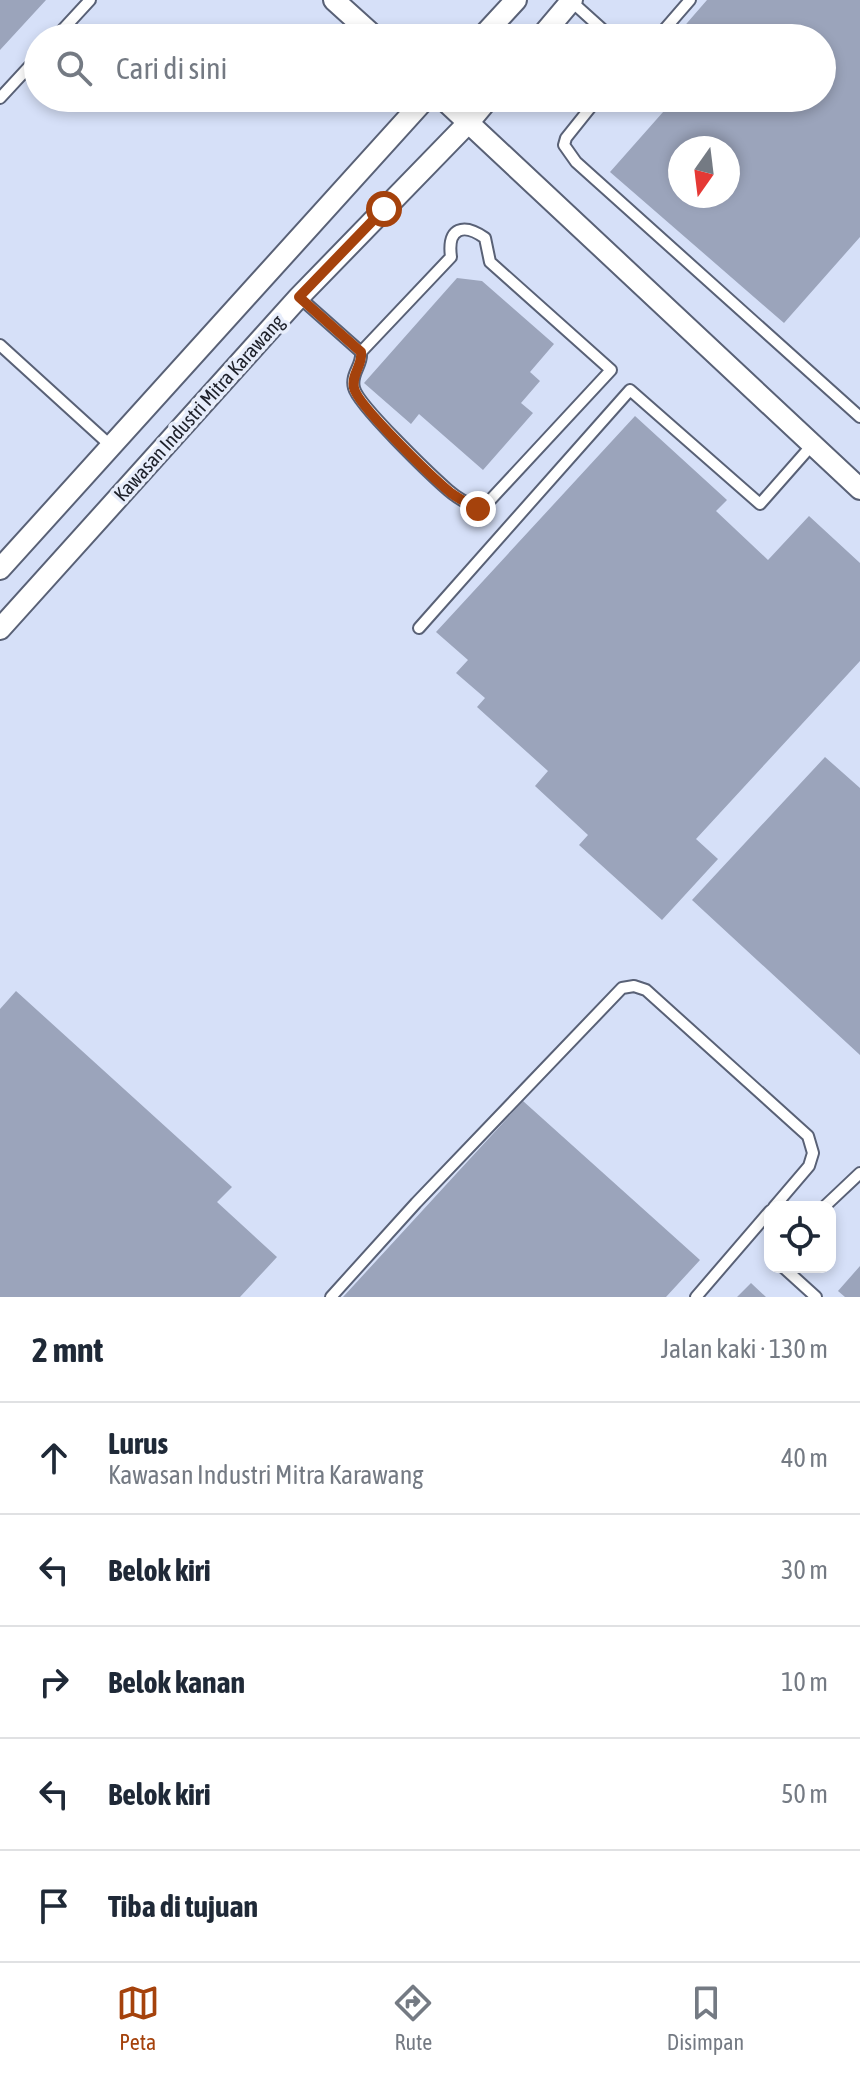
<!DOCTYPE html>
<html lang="id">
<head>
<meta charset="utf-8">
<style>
  :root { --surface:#fff; --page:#f2f2f3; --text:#1f2937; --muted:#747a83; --line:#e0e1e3; --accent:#a5420c }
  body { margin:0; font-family:"Asap Condensed",sans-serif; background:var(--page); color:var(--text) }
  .controls { position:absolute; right:24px; bottom:24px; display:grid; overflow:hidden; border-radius:16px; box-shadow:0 4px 12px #0003 }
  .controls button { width:72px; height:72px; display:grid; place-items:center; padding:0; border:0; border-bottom:2px solid var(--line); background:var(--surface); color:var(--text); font:40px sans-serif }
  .compass { position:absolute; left:668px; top:136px; width:72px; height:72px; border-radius:50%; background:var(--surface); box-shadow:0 4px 12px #0003; rotate:194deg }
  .stop { position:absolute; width:24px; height:24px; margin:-18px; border:6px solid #a5420c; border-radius:50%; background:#fff }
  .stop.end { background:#a5420c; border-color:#fff; box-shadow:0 2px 8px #0008 }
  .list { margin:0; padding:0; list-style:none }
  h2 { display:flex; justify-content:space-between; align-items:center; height:104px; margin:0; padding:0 32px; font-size:34px }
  h2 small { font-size:26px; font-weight:400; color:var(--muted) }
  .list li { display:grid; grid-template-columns:52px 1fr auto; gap:24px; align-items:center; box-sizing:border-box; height:112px; padding:0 32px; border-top:2px solid var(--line) }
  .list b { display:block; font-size:30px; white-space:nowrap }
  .list p { margin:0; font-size:26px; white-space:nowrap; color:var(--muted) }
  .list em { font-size:26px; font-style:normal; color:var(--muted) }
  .icon { flex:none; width:44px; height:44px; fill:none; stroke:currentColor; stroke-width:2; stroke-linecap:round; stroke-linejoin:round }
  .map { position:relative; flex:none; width:860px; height:1297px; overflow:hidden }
  .search { position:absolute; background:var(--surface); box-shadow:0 4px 12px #0003; left:24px; right:24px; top:24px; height:88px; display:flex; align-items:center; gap:20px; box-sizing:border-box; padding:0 28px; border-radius:44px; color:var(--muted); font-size:30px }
  .sheet { height:664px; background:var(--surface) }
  nav { display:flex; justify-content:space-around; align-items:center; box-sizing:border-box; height:112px; border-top:2px solid var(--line); background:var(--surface); font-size:22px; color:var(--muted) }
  nav a { display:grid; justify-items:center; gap:4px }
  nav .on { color:var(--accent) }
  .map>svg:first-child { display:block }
</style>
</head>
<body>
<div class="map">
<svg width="860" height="1297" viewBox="0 0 860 1297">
  <rect width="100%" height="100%" fill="#d6e0f8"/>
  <path fill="#9ba4bb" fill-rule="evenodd" d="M0 0H46L0 50Z
    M707 0H860V237L784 323 610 172 671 103 665 98H822V38H674ZM680 148H728V196H680Z
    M457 278 482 281 554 344 530 372 540 381 521 403 533 413 483 470 419 414 411 424 364 383Z
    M635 416 727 500 716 511 768 560 809 516 860 563V661L696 839 718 859 662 920 579 845 588 835 535 786 548 771 477 707 485 698 456 673 468 660 436 632Z
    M825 757 860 788V1055L692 900Z
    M16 991 232 1187 217 1202 277 1257 240 1297H0V1009Z
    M523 1101 700 1260 666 1297H343Z
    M860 1266V1297H845L838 1291Z
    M751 1283 766 1297H737Z"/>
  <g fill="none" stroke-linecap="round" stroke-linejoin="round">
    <defs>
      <path id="service" d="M571 1 612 38
        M55 38 90 0
        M657 38 690 0
        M0 98 38 57
        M598 98 566 138 564 145 576 162 860 417
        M299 297 361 352C363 365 350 374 354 388 358 405 431 475 448 490 457 498 470 505 481 510L611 370 490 262 485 238C464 223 447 227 451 257L361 352
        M0 345 111 446
        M419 628 630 390 760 504 812 445
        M824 1207 860 1173
        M783 1267 816 1297
        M331 1297 416 1203 622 988 634 986 646 990 808 1136 813 1153 809 1166 774 1207
        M696 1297 770 1211"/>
      <path id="minor" d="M334 0 376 38
        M481 38 516 0
        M540 38 572 0
        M442 98 860 489
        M0 569 426 98
        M0 629 299 297 469 122 489 98"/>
    </defs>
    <use href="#service" stroke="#596176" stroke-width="14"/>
    <use href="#minor" stroke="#596176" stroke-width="24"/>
    <use href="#service" stroke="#fff" stroke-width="10"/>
    <use href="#minor" stroke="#fff" stroke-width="20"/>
  </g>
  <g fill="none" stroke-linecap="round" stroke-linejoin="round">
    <path stroke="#a5420c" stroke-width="10" d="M384 209 299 297 361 352C363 365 351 374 354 388 357 405 434 479 451 493 459 499 469 504 478 509"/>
  </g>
  <g text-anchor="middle" stroke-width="7" stroke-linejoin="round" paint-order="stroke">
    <g font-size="20" fill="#1d2029" stroke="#e7edfb">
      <text transform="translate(199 408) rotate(-48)" y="7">Kawasan Industri Mitra Karawang</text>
    </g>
  </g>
</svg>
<div class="controls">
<button><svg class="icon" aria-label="locate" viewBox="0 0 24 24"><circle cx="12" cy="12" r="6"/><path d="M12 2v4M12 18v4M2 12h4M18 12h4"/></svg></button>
</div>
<svg class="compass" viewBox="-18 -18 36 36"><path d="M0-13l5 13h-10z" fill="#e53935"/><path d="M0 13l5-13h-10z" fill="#747a83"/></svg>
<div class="stop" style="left:384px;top:209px"></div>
<div class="stop end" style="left:478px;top:509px"></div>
<div class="search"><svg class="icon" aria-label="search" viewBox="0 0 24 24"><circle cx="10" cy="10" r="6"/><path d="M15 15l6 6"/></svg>Cari di sini</div>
</div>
<section class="sheet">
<h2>2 mnt<small>Jalan kaki · 130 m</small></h2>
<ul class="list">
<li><svg class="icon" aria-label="ahead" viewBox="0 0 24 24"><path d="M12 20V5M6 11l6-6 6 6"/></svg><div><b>Lurus</b><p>Kawasan Industri Mitra Karawang</p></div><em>40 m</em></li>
<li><svg class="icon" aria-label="left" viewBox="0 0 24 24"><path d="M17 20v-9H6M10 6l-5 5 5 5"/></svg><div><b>Belok kiri</b></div><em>30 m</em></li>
<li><svg class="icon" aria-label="right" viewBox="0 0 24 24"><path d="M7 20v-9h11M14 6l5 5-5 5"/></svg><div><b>Belok kanan</b></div><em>10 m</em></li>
<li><svg class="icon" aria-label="left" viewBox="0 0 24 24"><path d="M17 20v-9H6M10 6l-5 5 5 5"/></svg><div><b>Belok kiri</b></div><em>50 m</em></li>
<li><svg class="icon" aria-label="arrive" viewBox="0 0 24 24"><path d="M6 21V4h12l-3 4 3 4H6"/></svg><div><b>Tiba di tujuan</b></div></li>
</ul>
</section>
<nav>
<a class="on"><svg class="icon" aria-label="map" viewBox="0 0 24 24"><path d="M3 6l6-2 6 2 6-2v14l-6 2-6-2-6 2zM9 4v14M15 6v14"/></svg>Peta</a>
<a><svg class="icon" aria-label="directions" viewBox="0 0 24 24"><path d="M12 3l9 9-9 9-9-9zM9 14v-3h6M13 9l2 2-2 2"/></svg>Rute</a>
<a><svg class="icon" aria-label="saved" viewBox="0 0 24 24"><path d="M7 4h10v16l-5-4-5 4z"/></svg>Disimpan</a>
</nav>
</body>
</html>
